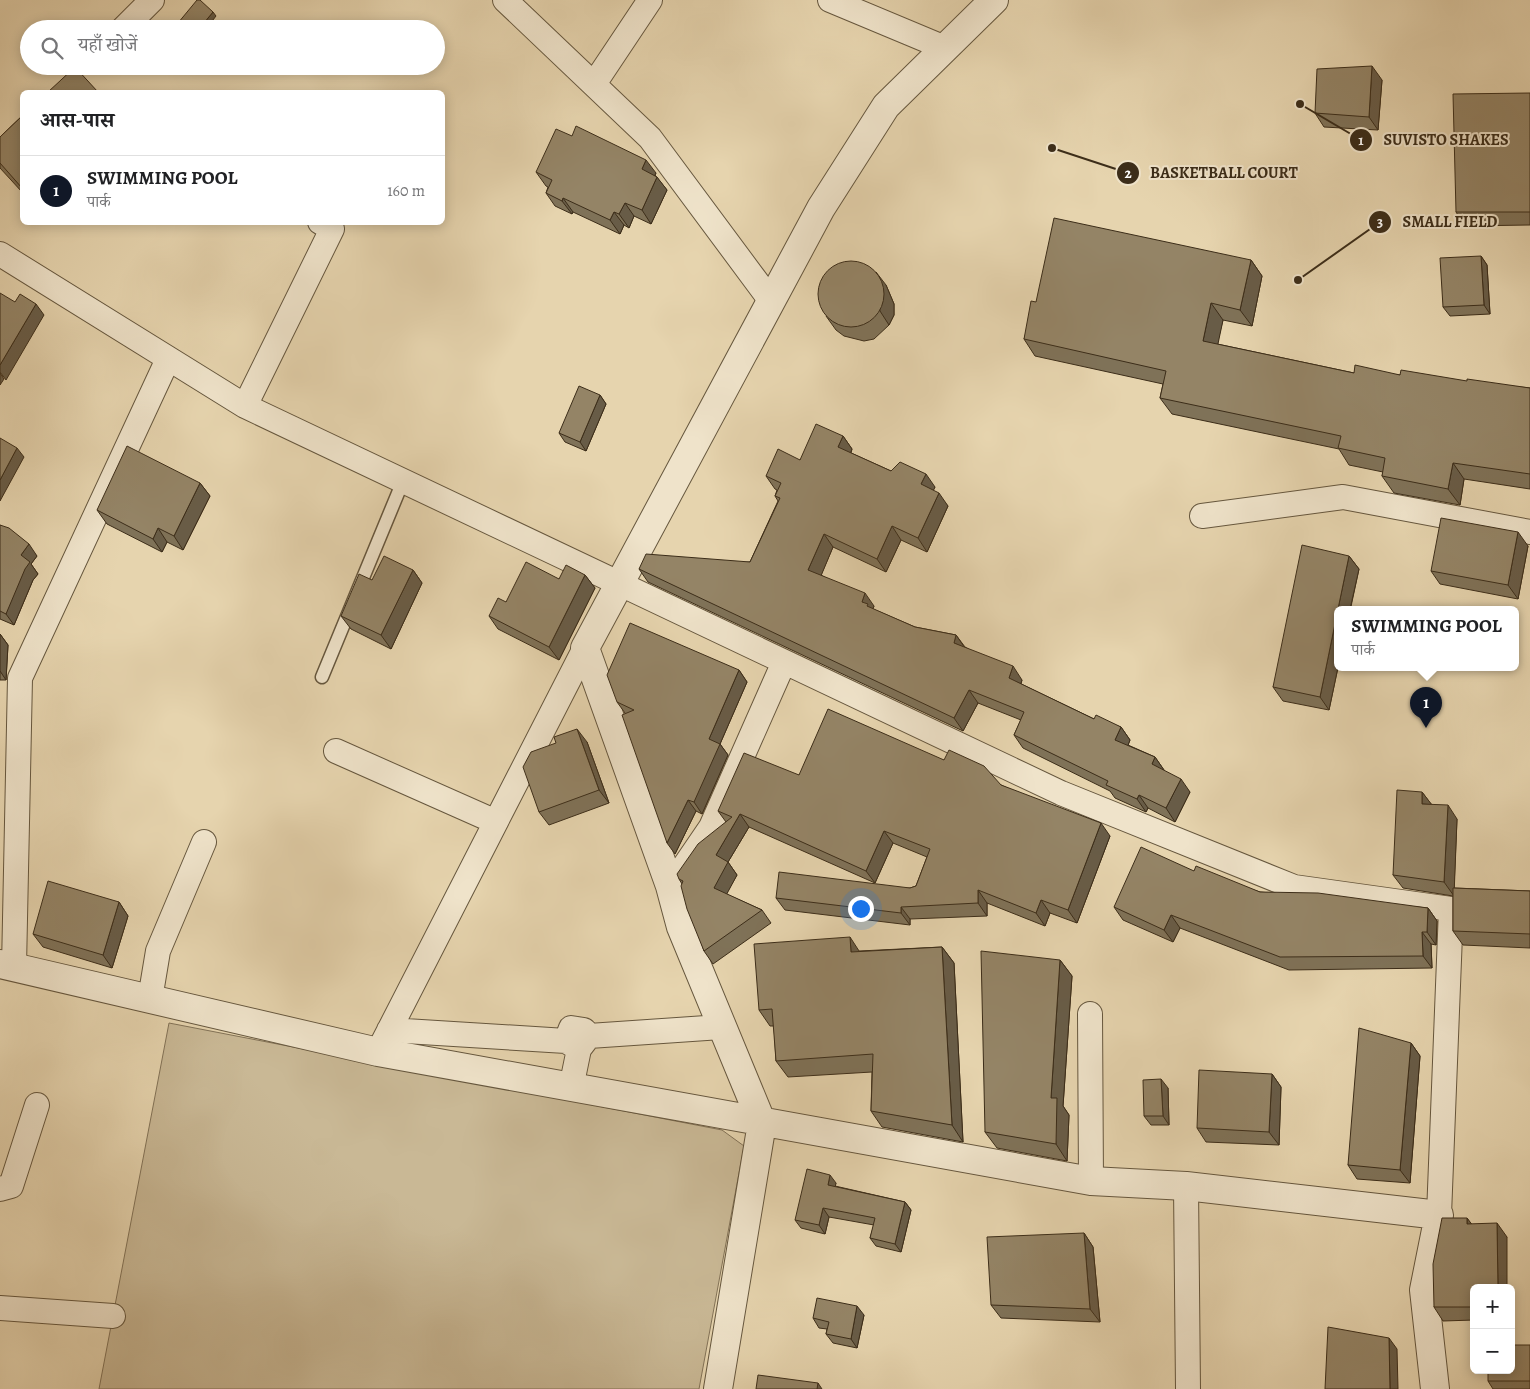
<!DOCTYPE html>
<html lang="hi">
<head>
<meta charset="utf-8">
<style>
  :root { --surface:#fff; --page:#f6f6f6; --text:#202124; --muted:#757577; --line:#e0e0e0; --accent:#111827 }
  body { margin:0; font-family:Alegreya,"Noto Serif Devanagari",serif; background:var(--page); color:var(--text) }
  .controls { position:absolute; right:15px; bottom:15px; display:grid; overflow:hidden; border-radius:8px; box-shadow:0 2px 12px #0003 }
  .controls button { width:45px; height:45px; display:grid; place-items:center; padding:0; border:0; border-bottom:1px solid var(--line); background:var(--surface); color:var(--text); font:25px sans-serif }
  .you { position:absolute; left:860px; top:908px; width:18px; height:18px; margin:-12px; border:4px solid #fff; border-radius:50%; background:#1a73e8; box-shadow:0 0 0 8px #1a73e833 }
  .badge { display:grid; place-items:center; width:32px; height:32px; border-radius:50%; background:var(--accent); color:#fff; font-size:16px; font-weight:700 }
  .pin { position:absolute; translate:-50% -41px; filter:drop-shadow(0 1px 2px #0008) }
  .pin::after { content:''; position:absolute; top:26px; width:18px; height:15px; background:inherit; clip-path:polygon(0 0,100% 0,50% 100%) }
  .popup { position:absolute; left:1334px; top:606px; width:185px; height:65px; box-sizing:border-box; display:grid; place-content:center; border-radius:8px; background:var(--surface); filter:drop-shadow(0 1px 4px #0005); font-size:16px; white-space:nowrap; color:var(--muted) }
  .popup b { font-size:19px; color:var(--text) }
  .popup::after { content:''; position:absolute; left:50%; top:100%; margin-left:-10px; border:10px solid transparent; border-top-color:var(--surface) }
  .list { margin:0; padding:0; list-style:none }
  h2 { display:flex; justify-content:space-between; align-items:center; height:65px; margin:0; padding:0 20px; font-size:21px }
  h2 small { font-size:16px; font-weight:400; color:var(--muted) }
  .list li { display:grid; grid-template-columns:32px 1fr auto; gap:15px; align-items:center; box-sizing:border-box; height:70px; padding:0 20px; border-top:1px solid var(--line) }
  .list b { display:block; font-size:19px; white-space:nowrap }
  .list p { margin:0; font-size:16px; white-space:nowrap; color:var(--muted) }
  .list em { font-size:16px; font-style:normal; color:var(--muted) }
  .icon { flex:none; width:28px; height:28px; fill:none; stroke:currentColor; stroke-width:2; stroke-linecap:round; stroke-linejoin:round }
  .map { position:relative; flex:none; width:1530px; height:1389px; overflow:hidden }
  .search { position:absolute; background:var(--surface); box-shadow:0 2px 12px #0003; left:20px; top:20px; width:425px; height:55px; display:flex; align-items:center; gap:12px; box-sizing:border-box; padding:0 18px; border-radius:28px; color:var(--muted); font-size:19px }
  .panel { position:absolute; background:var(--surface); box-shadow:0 2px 12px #0003; left:20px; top:90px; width:425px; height:135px; border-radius:8px }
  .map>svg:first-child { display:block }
</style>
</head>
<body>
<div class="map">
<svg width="1530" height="1389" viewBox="0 0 1530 1389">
  <rect width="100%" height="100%" fill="#e6d4ae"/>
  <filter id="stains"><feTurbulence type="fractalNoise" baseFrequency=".004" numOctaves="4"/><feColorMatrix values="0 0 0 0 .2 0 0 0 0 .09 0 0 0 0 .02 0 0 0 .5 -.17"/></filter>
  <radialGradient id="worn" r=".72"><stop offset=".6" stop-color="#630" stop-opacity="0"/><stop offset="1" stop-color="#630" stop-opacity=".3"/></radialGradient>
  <path fill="#c9b895" stroke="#827257" d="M169 1023 722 1130 744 1146 699 1389H99Z"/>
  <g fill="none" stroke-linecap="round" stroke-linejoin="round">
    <defs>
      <path id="service" d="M322 677 403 481"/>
      <path id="minor" d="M505 0 650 138 771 301
        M830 0 945 48
        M123 29 152 0
        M594 84 650 0
        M0 254 245 406 1061 793 1294 887 1451 909 1439 1215
        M245 406 332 229 320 222
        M1202 516 1343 497 1530 532
        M336 751 496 822
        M683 868 711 827 784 662
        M14 967 20 678 168 359
        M150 999 158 951 204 842
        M1090 1014 1091 1181
        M389 1030 566 1041
        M589 1036 579 1049 566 1041 571 1028 584 1030 589 1036 721 1027
        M378 1052 585 648
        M571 1088 579 1049
        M1186 1186 1188 1389
        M0 1189 11 1186 37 1105
        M0 1308 113 1316"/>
      <path id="tertiary" d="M0 964 378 1052 1091 1181 1186 1186 1439 1215 1424 1290 1435 1389
        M718 1389 762 1123 681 927 670 886 585 648 821 208 886 106 994 0"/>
    </defs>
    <use href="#service" stroke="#66573e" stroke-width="15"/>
    <use href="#minor" stroke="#66573e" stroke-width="26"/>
    <use href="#tertiary" stroke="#66573e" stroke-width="30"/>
    <use href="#service" stroke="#efe3ca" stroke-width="12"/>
    <use href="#minor" stroke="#efe3ca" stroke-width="24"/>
    <use href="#tertiary" stroke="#efe3ca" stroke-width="28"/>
  </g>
  <path fill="#7f7258" stroke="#3c2d19" d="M1382 80 1378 130 1324 127 1315 113Z
    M1530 93V225L1465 226 1456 212Z
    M22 116V192L0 168V137Z
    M536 172 656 173 655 175 667 190 651 224 634 216 629 228 624 225 620 234 573 212 572 214 555 206 546 193 548 187 546 186Z
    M1481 256 1487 265 1490 314 1450 316 1443 307Z
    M1251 260 1262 276 1252 326 1223 320 1217 344 1354 373 1400 375 1530 388V489L1464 479 1460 505 1394 493 1382 476 1383 472 1349 465 1339 449 1172 414 1160 398 1163 384 1035 356 1024 339 1036 302Z
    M886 285 894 304V315L889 325 874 339 864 341 844 336 836 330 826 316Z
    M600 395 606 404 586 451 565 442 559 433Z
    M843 436 852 449 851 453 891 471 935 487 933 490 948 506 927 552 901 540 886 572 833 547 821 575 874 606 873 609 915 627 956 635 965 647 1022 680 1021 684 1094 719 1121 727 1130 740 1128 745 1155 757 1164 770V771L1190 792 1175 822 1148 808 1146 812 1115 798 1110 791 1023 748 1014 735 1021 720 978 703 963 731 648 582 639 569 750 562 778 501 775 496 777 490 775 489 766 476 800 460Z
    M200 483 210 496 183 550 167 542 162 552 107 524 97 510Z
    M0 525 37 556 31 564 38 574 33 580 14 625 0 619Z
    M1528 546 1518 599 1440 584 1431 571Z
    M1349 556 1359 569 1329 710 1283 701 1273 687Z
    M413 570 422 583 391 649 351 629 341 616 372 580Z
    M585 575 595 588 559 660 498 629 489 616 506 602 559 579Z
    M0 634 8 645 6 680H0Z
    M739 670 747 682 720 744 728 755 702 814 696 811 675 854 625 713 617 702Z
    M587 742 609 803 549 825 539 812Z
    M944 760 1001 785 1110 836 1077 923 1050 913 1045 926 987 903V916L910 919V925L785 910 776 898 910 888 916 886 927 857 893 843 875 883 749 827 728 862 737 875 726 894 762 910 771 923 713 964 704 951 682 884 679 879 726 822 718 811 799 775Z
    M1422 792 1431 804 1457 819 1454 888 1530 891V948L1463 945 1453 931V896L1403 888 1393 875Z
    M1194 871 1260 892 1428 908 1437 921 1436 945 1431 944 1432 968 1289 970 1180 928 1173 942 1123 920 1114 907Z
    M119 902 128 916 112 968 43 947 33 934Z
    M942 947 954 963 963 1142 882 1127 871 1111 872 1072 788 1077 776 1061 774 1026H770L759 1010 859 951Z
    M1060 960 1072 976 1063 1106 1069 1115 1067 1161 997 1148 985 1132Z
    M1411 1043 1420 1056 1410 1183 1357 1179 1348 1165Z
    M1272 1074 1281 1087 1279 1145 1206 1142 1197 1128Z
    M1168 1088 1169 1125H1151L1144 1116Z
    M836 1183 835 1186 905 1202 911 1210 901 1252 876 1246 870 1238 874 1225 829 1217 825 1234 801 1228 795 1220Z
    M1467 1218 1471 1224 1507 1237 1474 1288V1320L1443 1321 1434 1307Z
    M1084 1233 1093 1247 1100 1322 1001 1318 991 1305Z
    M864 1315 857 1348 833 1343 826 1334 827 1329 819 1328 813 1318Z
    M1530 1345V1389H1493L1488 1381Z"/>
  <path fill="#685c47" stroke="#3c2d19" d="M213 12 216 16 206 29H199Z
    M1372 66 1382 80 1378 130 1369 117Z
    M646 160 656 173 651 182 642 169Z
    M657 177 667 190 651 224 642 210Z
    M563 198 573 212 572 214 562 201Z
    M625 203 634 216 629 228 619 214Z
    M614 212 624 225 620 234 610 220Z
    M1481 256 1487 265 1490 314 1484 305Z
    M1251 260 1262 276 1252 326 1240 310Z
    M876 272 886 285 894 304V315L889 325 880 311Z
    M1211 303 1223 320 1215 358 1203 341Z
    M36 304 44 315 6 380 0 372V365Z
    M0 373 4 379 0 385Z
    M600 395 606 404 586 451 580 442Z
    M843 436 852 449 847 461 838 447Z
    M17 448 24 457 0 501V480Z
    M1453 463 1464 479 1460 505 1448 489Z
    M926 474 935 487 930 498 921 484Z
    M200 483 210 496 183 550 174 536Z
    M939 493 948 506 927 552 918 538Z
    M892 526 901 540 886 572 877 559Z
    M158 528 167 542 162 552 153 539Z
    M1518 532 1528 546 1518 599 1508 585Z
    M824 534 833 547 818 583 808 570Z
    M29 544 37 556 31 564 38 574 33 580 14 625 6 614 21 555Z
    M1349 556 1359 569 1350 609H1338Z
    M413 570 422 583 391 649 381 635Z
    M585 575 595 588 559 660 549 647Z
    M865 593 874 606 872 611 862 602Z
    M1337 614V667H1338L1329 710 1320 697Z
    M0 634 8 645 6 680 0 671Z
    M956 635 965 648 954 643Z
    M1013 666 1022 680 1018 691 1009 678Z
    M739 670 747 682 720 744 728 755 702 814 694 802 709 739Z
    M969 690 978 703 963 731 954 718Z
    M1121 727 1130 740 1125 753 1115 740Z
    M577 729 587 742 609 803 599 790Z
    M1155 757 1164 770 1161 778 1152 764Z
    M1181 779 1190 792 1175 822 1166 808Z
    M1422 792 1432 805 1422 804Z
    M1139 795 1148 808 1146 812 1137 799Z
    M688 800 696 811 675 854 667 843Z
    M1448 805 1457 819 1454 896 1444 882Z
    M740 814 749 827 728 862 737 875 723 901 714 888 716 855Z
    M1101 823 1110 836 1077 923 1068 910Z
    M884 831 893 843 875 883 866 871Z
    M978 890 987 903V916L978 903Z
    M1041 900 1050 913 1045 926 1036 913Z
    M119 902 128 916 112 968 103 955Z
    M901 907 910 919V925L901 913Z
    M1428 908 1437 921 1436 945 1427 932Z
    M1171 915 1180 928 1173 942 1164 930Z
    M1422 932 1431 944 1432 968 1423 956Z
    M850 937 861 954 851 952Z
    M942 947 954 963 963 1142 952 1125Z
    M1060 960 1072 976 1063 1106 1069 1115 1067 1161 1056 1144 1051 1098Z
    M1411 1043 1420 1056 1410 1183 1400 1170Z
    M1272 1074 1281 1087 1279 1145 1269 1132Z
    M1161 1079 1168 1088 1169 1125 1163 1116Z
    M830 1175 836 1183 834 1193 828 1185Z
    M905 1202 911 1210 901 1252 895 1244Z
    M823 1208 829 1217 825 1234 819 1225Z
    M1467 1218 1477 1231 1467 1224Z
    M1497 1223 1507 1237V1288H1498Z
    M1084 1233 1093 1247 1100 1322 1090 1309Z
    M857 1306 864 1315 857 1348 851 1339Z
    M1389 1338 1397 1349 1398 1389H1390Z
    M818 1383 822 1389H817Z"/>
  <path fill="#948466" stroke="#3c2d19" d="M197 0H200L213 12 199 29H185L178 23Z
    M1372 66 1369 117 1315 113 1317 69Z
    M75 67 98 92H48Z
    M1530 93V212H1456L1453 94Z
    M22 116V188L0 163V137Z
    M576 126 646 160 642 169 657 177 642 210 625 203 619 214 614 212 610 220 563 198 562 201 546 193 552 180 536 172 556 129 572 136Z
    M1054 218 1251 260 1240 310 1211 303 1203 341 1354 373 1355 365 1400 375 1401 370 1467 381V379L1530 388V474L1453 463 1448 489 1382 476 1385 458 1338 448 1341 436 1160 398 1166 371 1024 339 1031 301 1036 302Z
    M1481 256 1484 305 1443 307 1440 258Z
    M818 294a33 33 0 1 1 66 0a33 33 0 1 1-66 0Z
    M0 293 15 302 20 294 36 304 0 365Z
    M579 386 600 395 580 442 559 433Z
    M816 424 843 436 838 447 891 471 900 462 926 474 921 484 939 493 918 538 892 526 877 559 824 534 808 570 865 593 862 602 868 604 867 606 915 627 956 635 954 643 1013 666 1009 678 1094 719 1096 715 1121 727 1115 740 1155 757 1152 764 1181 779 1166 808 1139 795 1137 799 1106 785 1108 781 1014 735 1024 712 969 690 954 718 639 569 646 554 750 562 780 498 775 496 781 483 766 476 778 449 800 460Z
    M0 438 17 448 0 480Z
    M127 446 200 483 174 536 158 528 153 539 97 510Z
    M1441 518 1518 532 1508 585 1431 571Z
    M0 525 9 528 29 544 21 555 30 562 25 569 6 614 0 611Z
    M1302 545 1349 556 1338 609H1337V614L1320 697 1273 687Z
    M384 556 413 570 381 635 341 616 359 574 372 580Z
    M526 562 559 579 566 565 585 575 549 647 489 616 498 598 506 602Z
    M630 623 739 670 709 739 720 744 694 802 688 800 667 843 622 715 634 710 617 702 607 675Z
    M828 709 944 760 949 750 984 766 1001 785 1101 823 1068 910 1041 900 1036 913 978 890V903L901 907V913L776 898 779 872 910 888 916 886 930 849 884 831 866 871 740 814 716 855 728 862 714 888 762 910 704 951 687 909 681 886 683 881 679 879 677 874 698 844 732 817 718 811 744 753 799 775Z
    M577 729 599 790 539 812 523 767 531 752 556 743 554 737Z
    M1397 790 1422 792V804L1448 805 1444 882 1393 875Z
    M1141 847 1194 871 1196 866 1260 892 1318 893 1428 908 1427 932H1422L1423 956 1280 957 1171 915 1164 930 1114 907Z
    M48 881 119 902 103 955 33 934Z
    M1453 888 1530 891V934L1453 931Z
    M850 937 851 952 942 947 952 1125 871 1111 873 1054 776 1061 772 1009 759 1010 754 944Z
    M981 951 1060 960 1051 1098H1057L1056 1144 985 1132Z
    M1359 1028 1411 1043 1400 1170 1348 1165Z
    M1199 1070 1272 1074 1269 1132 1197 1128Z
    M1161 1079 1163 1116H1144L1143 1080Z
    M807 1169 830 1175 828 1185 905 1202 895 1244 870 1238 875 1218 823 1208 819 1225 795 1220Z
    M1442 1218H1467V1224L1497 1223 1498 1288H1474V1307H1434L1433 1264Z
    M1084 1233 1090 1309 991 1305 987 1237Z
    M817 1298 857 1306 851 1339 826 1334 829 1322 813 1318Z
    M1328 1327 1389 1338 1390 1389H1325Z
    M1511 1345H1530V1381H1488V1370H1511Z
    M758 1375 818 1383 817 1389H756Z"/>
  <path fill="none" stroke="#3c2d19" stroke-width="2" d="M1300 104L1361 140M1052 148L1128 173M1298 280L1380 222"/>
  <g fill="#3c2d19" stroke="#efe3ca" stroke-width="2">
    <circle cx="1300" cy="104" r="5"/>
    <circle cx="1052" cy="148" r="5"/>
    <circle cx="1298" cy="280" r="5"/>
    <circle cx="1361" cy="140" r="12"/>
    <circle cx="1128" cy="173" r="12"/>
    <circle cx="1380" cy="222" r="12"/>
  </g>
  <g font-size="15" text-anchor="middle" font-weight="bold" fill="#fff">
    <text x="1361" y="145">1</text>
    <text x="1128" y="178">2</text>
    <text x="1380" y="227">3</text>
  </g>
  <g font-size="16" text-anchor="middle" font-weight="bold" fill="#3c2d19" stroke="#efe3ca" stroke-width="4" stroke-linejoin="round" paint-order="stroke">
    <text x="1446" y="145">SUVISTO SHAKES</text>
    <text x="1224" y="178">BASKETBALL COURT</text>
    <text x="1450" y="227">SMALL FIELD</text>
  </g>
  <rect width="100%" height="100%" filter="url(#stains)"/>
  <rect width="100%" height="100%" fill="url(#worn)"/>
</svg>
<div class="controls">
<button>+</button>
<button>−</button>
</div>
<div class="you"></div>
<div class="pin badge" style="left:1426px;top:728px">1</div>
<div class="popup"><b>SWIMMING POOL</b>पार्क</div>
<div class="search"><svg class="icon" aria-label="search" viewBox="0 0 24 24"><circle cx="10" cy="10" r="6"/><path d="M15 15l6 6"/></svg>यहाँ खोजें</div>
<section class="panel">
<h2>आस-पास<small></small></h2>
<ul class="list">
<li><span class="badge">1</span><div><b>SWIMMING POOL</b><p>पार्क</p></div><em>160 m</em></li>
</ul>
</section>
</div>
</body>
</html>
